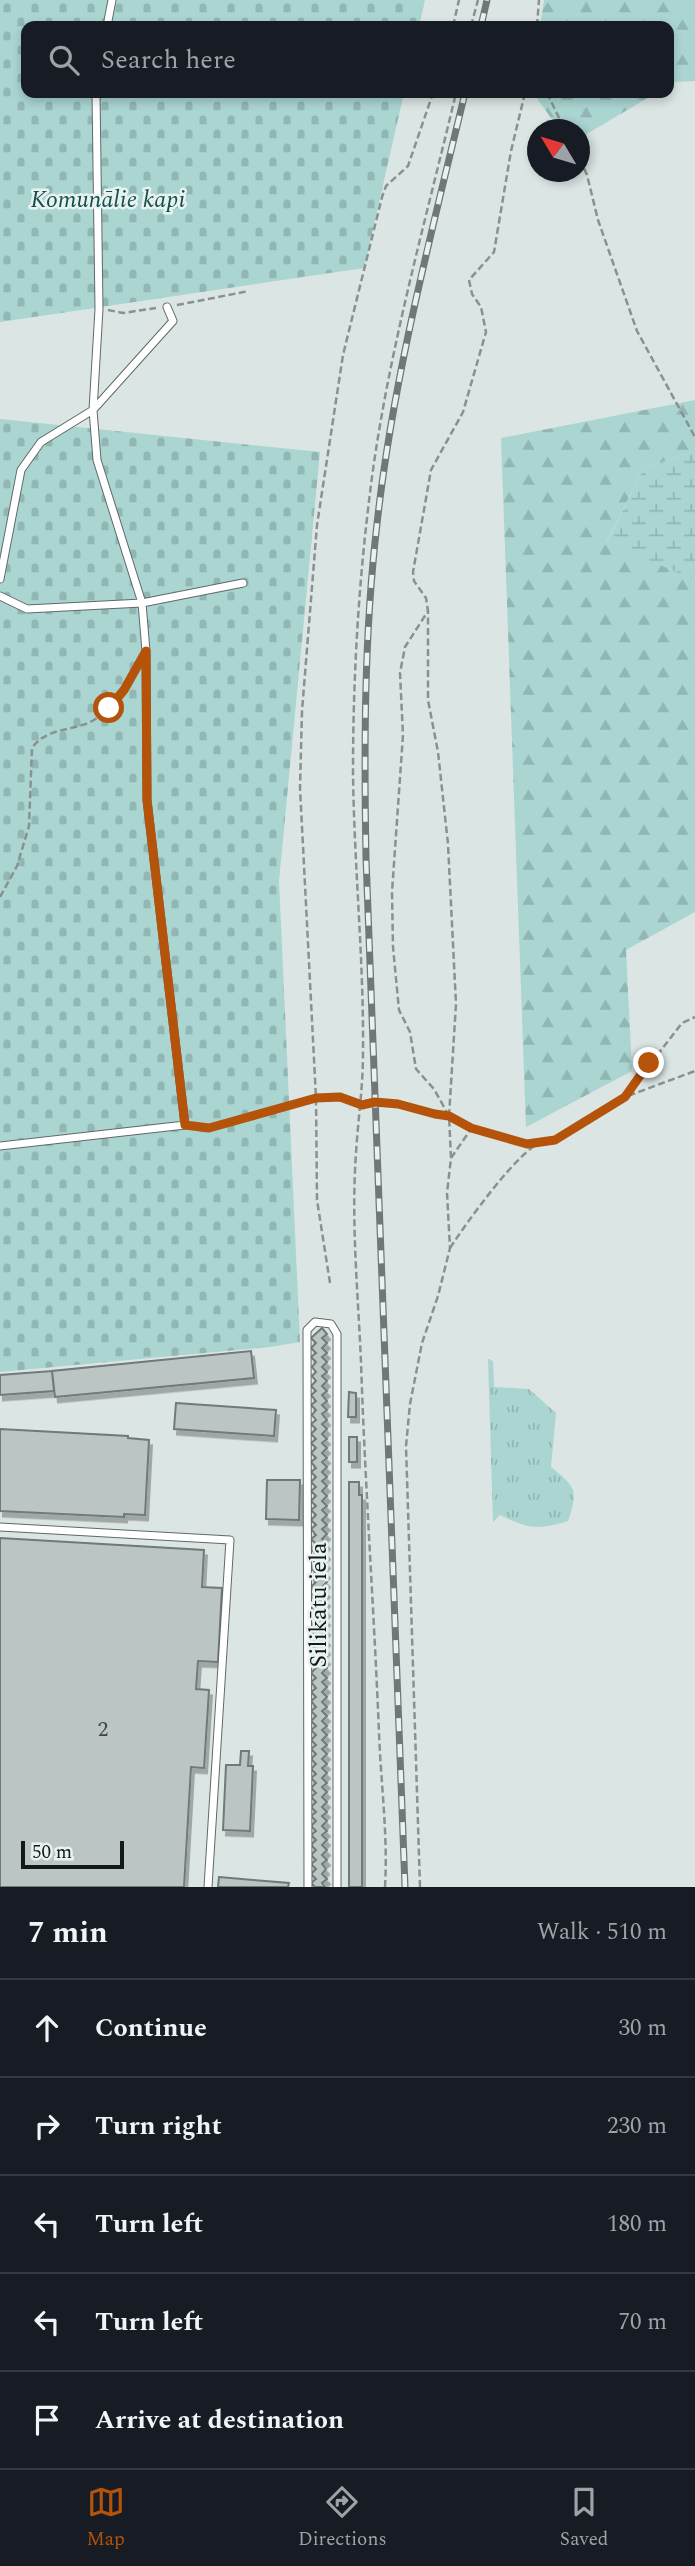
<!DOCTYPE html>
<html lang="en">
<head>
<meta charset="utf-8">
<style>
  :root { --surface:#171b24; --page:#242831; --text:#f1f3f6; --muted:#9ea1a6; --line:#363941; --accent:#b45309 }
  body { margin:0; font-family:Spectral,serif; background:var(--page); color:var(--text) }
  .compass { position:absolute; left:527px; top:119px; width:63px; height:63px; border-radius:50%; background:var(--surface); box-shadow:0 4px 10px #0003; rotate:308deg }
  .scale { position:absolute; left:21px; bottom:18px; width:103px; box-sizing:border-box; padding-left:7px; border:4px solid #141818; border-top:0; font-size:19px; line-height:24px; white-space:nowrap; color:#141818; -webkit-text-stroke:5px #e7f2f1; paint-order:stroke }
  .stop { position:absolute; width:21px; height:21px; margin:-16px; border:5px solid #b45309; border-radius:50%; background:#fff }
  .stop.end { background:#b45309; border-color:#fff; box-shadow:0 2px 7px #0008 }
  .list { margin:0; padding:0; list-style:none }
  h2 { display:flex; justify-content:space-between; align-items:center; height:91px; margin:0; padding:0 28px; font-size:30px }
  h2 small { font-size:23px; font-weight:400; color:var(--muted) }
  .list li { display:grid; grid-template-columns:46px 1fr auto; gap:21px; align-items:center; box-sizing:border-box; height:98px; padding:0 28px; border-top:2px solid var(--line) }
  .list b { display:block; font-size:26px; white-space:nowrap }
  .list em { font-size:23px; font-style:normal; color:var(--muted) }
  .icon { flex:none; width:38px; height:38px; fill:none; stroke:currentColor; stroke-width:2; stroke-linecap:round; stroke-linejoin:round }
  .map { position:relative; flex:none; width:695px; height:1887px; overflow:hidden }
  .search { position:absolute; background:var(--surface); box-shadow:0 4px 10px #0003; left:21px; right:21px; top:21px; height:77px; display:flex; align-items:center; gap:18px; box-sizing:border-box; padding:0 24px; border-radius:14px; color:var(--muted); font-size:26px }
  .sheet { height:581px; background:var(--surface) }
  nav { display:flex; justify-content:space-around; align-items:center; box-sizing:border-box; height:98px; border-top:2px solid var(--line); background:var(--surface); font-size:19px; color:var(--muted) }
  nav a { display:grid; justify-items:center; gap:4px }
  nav .on { color:var(--accent) }
  .map>svg:first-child { display:block }
</style>
</head>
<body>
<div class="map">
<svg width="695" height="1887" viewBox="0 0 695 1887">
  <defs>
    <pattern id="grass-tufts" width="24" height="20" patternUnits="userSpaceOnUse" patternTransform="scale(1.75)"><rect width="24" height="20" fill="#aad5d1"/><path d="M3 7l-1-3M5 7V3M7 7l1-3M15 17l-1-3M17 17v-4M19 17l1-3" fill="none" stroke="#91b6b3"/></pattern>
    <pattern id="forest-firs" width="22" height="20" patternUnits="userSpaceOnUse" patternTransform="scale(1.75)"><rect width="22" height="20" fill="#aad5d1"/><path d="M5 1l3.5 6h-7zM16 11l3.5 6h-7z" fill="#91b6b3"/></pattern>
    <pattern id="wetland-marsh" width="20" height="14" patternUnits="userSpaceOnUse" patternTransform="scale(1.75)"><rect width="20" height="14" fill="#aad5d1"/><path d="M1 5h8M5 5V1M11 12h8M15 12V8" fill="none" stroke="#91b6b3"/></pattern>
    <pattern id="cemetery-stones" width="16" height="16" patternUnits="userSpaceOnUse" patternTransform="scale(1.75)"><rect width="16" height="16" fill="#aad5d1"/><path d="M2 7V4a2 2 0 0 1 4 0v3zM10 15v-3a2 2 0 0 1 4 0v3z" fill="#91b6b3"/></pattern>
    <filter id="shadow"><feDropShadow dx="3" dy="5.5" stdDeviation="0" flood-color="#0004"/></filter>
  </defs>
  <rect width="100%" height="100%" fill="#dae5e4"/>
  <path fill="url(#grass-tufts)" d="M488 1359 493 1361 494 1387 529 1389 556 1413 551 1467C575 1487 579 1489 568 1521 538 1530 528 1529 500 1515L493 1522Z"/>
  <path fill="url(#forest-firs)" d="M544 0H695V81L674 82 669 85V26H540Z
    M533 93H656L580 138V130L559 129Z
    M695 400V451L644 468 607 541 695 580V912L626 950 632 1071 526 1127 501 438Z"/>
  <path fill="url(#wetland-marsh)" d="M695 451V580L607 542 644 468Z"/>
  <path fill="url(#cemetery-stones)" d="M0 0H425L419 26H26V93H404L364 268 0 322Z
    M0 419 320 452 279 881 300 1342 270 1347 0 1372Z"/>
  <path fill="#bbc5c4" stroke="#707a79" stroke-width="2" filter="url(#shadow)" d="M322 1328 327 1334 322 1338 327 1343 322 1348 327 1353 322 1357 327 1362 322 1367 327 1372 322 1376 327 1381 322 1386 327 1391 322 1395 327 1401 322 1405 327 1410 322 1414 327 1420 322 1424 327 1429 322 1434 327 1439 322 1443 327 1448 322 1453 327 1458 322 1462 327 1467 322 1472 327 1477 322 1481 327 1486 322 1491 327 1496 322 1501 327 1506 322 1510 327 1515 322 1520 327 1525 322 1529 327 1534 322 1539 327 1544 322 1548 327 1554 322 1558 327 1563 322 1568 327 1573 322 1577 327 1582 322 1587 327 1592 322 1596 327 1601 322 1606 327 1611 322 1615 327 1620 322 1625 327 1630 322 1634 327 1640 322 1644 327 1649 322 1654 327 1659 322 1663 327 1668 322 1673 327 1678 322 1682 327 1687 322 1692 327 1697 322 1702 327 1707 322 1711 327 1716 322 1721 327 1726 322 1730 327 1735 322 1740 327 1745 322 1749 327 1754 322 1759 327 1764 322 1768 327 1773 322 1778 327 1783 322 1787 327 1792 322 1797 327 1802 322 1807 327 1812 322 1816 327 1821 322 1826 327 1831 322 1835 327 1840 322 1845 327 1850 322 1855 327 1860 322 1864 326 1869 322 1874 327 1879 322 1883 325 1887H315L311 1883 316 1879 311 1874 316 1869 311 1864 316 1860 311 1855 316 1850 311 1845 316 1840 311 1835 316 1831 311 1826 316 1821 311 1816 316 1812 311 1807 316 1802 311 1797 316 1793 311 1788 316 1783 311 1778 316 1774 311 1769 316 1764 311 1759 316 1754 311 1749 316 1745 311 1740 316 1735 311 1730 316 1726 311 1721 316 1716 311 1711 316 1707 311 1701 316 1697 311 1692 316 1688 311 1682 316 1678 311 1673 316 1668 311 1663 316 1659 311 1654 316 1649 311 1644 316 1640 311 1635 316 1630 311 1625 316 1621 311 1615 316 1611 311 1606 316 1601 311 1596 316 1592 311 1587 316 1582 311 1577 316 1573 311 1568 316 1563 311 1558 316 1554 311 1549 316 1544 311 1539 316 1535 311 1529 316 1525 311 1520 316 1515 311 1510 316 1506 311 1501 316 1496 311 1491 316 1487 311 1482 316 1477 311 1472 316 1468 311 1462 316 1458 311 1453 316 1448 311 1443 316 1439 311 1434 316 1429 311 1424 316 1420 312 1415 316 1410 311 1405 316 1401 311 1395 316 1391 311 1386 316 1381 312 1376 316 1372 312 1367 316 1362 311 1357 316 1353 311 1348 316 1343 311 1338Z
    M251 1351 254 1378 55 1397 52 1371Z
    M52 1371 54 1391 0 1395V1375Z
    M349 1392 356 1393V1417H348Z
    M176 1403 276 1410 274 1436 174 1429Z
    M0 1429 128 1436V1438L149 1440 145 1515 124 1514V1517L0 1511Z
    M349 1437H357V1462H349Z
    M267 1480H300L299 1520 266 1519Z
    M349 1482H359V1495H362V1887H349Z
    M0 1538 204 1550 202 1587 222 1588 218 1662 198 1661 196 1689 209 1690 204 1768 191 1767 184 1887H0Z
    M241 1751H249L248 1766H253L250 1831 223 1830 226 1765H240Z
    M219 1877 289 1883 288 1887H218Z"/>
  <g fill="none" stroke-linecap="round" stroke-linejoin="round">
    <defs>
      <path id="service" d="M107 26 112 0
        M0 579 21 470 41 442 93 410 173 321 167 307
        M0 596 27 609 142 603 243 583
        M0 1146 185 1125 147 800 146 651 142 603 97 460 93 410 99 309 96 93
        M0 1527 230 1540 208 1887
        M308 1887 307 1330 315 1322 331 1324 337 1334V1887"/>
    </defs>
    <use href="#service" stroke="#606968" stroke-width="9"/>
    <path stroke="#899191" stroke-width="2.5" stroke-dasharray="7 3.5" stroke-linecap="butt" d="M453 26 459 0
      M471 26 478 0
      M537 26 539 0
      M547 93 565 130
      M580 159 587 175 598 220 637 331 695 437
      M177 305 249 291
      M108 310 123 313 156 308
      M0 897 17 866 29 826 32 748C45 729 68 731 88 723 110 714 125 689 136 669
      M625 1097 682 1023 695 1017
      M449 1116 434 1089 416 1069 410 1032 399 1010 393 947 392 892 403 735 400 673 405 647 428 611 426 598 414 581 413 572 431 470 463 412 486 332 481 307 472 294 469 280 494 252 511 151 525 93
      M195 1126 209 1128 316 1098 340 1097 362 1105 375 1102 398 1104 434 1114 449 1116 471 1128 502 1137 527 1144 539 1143
      M451 1158 471 1129
      M450 1248C465 1225 520 1147 544 1141 546 1140 553 1140 555 1141L625 1097 695 1071
      M330 1283 317 1200 316 1098 300 788 302 711 317 525 343 355 382 197 386 186 408 166 433 93
      M385 1887C388 1835 381 1785 379 1733 374 1609 365 1485 361 1362 358 1293 351 1222 356 1153 358 1120 363 1087 363 1054 364 960 354 866 353 772 353 682 358 591 369 501 385 363 424 228 456 93
      M420 1887 406 1446 410 1404 422 1343 438 1296 450 1248 447 1193 451 1158 449 1116 456 1004 448 844 438 752 428 700V611"/>
    <use href="#service" stroke="#fff" stroke-width="7"/>
    <defs>
      <path id="rail" d="M481 26 487 0
        M405 1887 366 858C364 746 364 635 377 524 393 378 431 235 465 93"/>
    </defs>
    <use href="#rail" stroke="#707877" stroke-width="7"/>
    <use href="#rail" stroke="#e7f2f1" stroke-width="4.5" stroke-dasharray="13" stroke-linecap="butt"/>
  </g>
  <g fill="none" stroke-linecap="round" stroke-linejoin="round">
    <path stroke="#b45309" stroke-width="9" d="M109 708 124 690 146 651 147 800 185 1125 209 1128 316 1098 340 1097 362 1105 375 1102 398 1104 435 1114 449 1116 471 1128 527 1144 555 1140 625 1097 649 1063"/>
  </g>
  <g text-anchor="middle" stroke-width="5" stroke-linejoin="round" paint-order="stroke">
    <g font-size="21" fill="#3e4343">
      <text x="103" y="1736">2</text>
    </g>
    <g font-size="24" font-style="italic" fill="#15504d" stroke="#e7f2f1">
      <text x="108" y="207">Komunālie kapi</text>
    </g>
    <g font-size="24" fill="#141818" stroke="#e7f2f1">
      <text transform="translate(318 1605) rotate(-90)" y="8">Silikātu iela</text>
    </g>
  </g>
</svg>
<svg class="compass" viewBox="-18 -18 36 36"><path d="M0-13l5 13h-10z" fill="#e53935"/><path d="M0 13l5-13h-10z" fill="#9ea1a6"/></svg>
<div class="scale">50 m</div>
<div class="stop" style="left:109px;top:708px"></div>
<div class="stop end" style="left:649px;top:1063px"></div>
<div class="search"><svg class="icon" aria-label="search" viewBox="0 0 24 24"><circle cx="10" cy="10" r="6"/><path d="M15 15l6 6"/></svg>Search here</div>
</div>
<section class="sheet">
<h2>7 min<small>Walk · 510 m</small></h2>
<ul class="list">
<li><svg class="icon" aria-label="ahead" viewBox="0 0 24 24"><path d="M12 20V5M6 11l6-6 6 6"/></svg><div><b>Continue</b></div><em>30 m</em></li>
<li><svg class="icon" aria-label="right" viewBox="0 0 24 24"><path d="M7 20v-9h11M14 6l5 5-5 5"/></svg><div><b>Turn right</b></div><em>230 m</em></li>
<li><svg class="icon" aria-label="left" viewBox="0 0 24 24"><path d="M17 20v-9H6M10 6l-5 5 5 5"/></svg><div><b>Turn left</b></div><em>180 m</em></li>
<li><svg class="icon" aria-label="left" viewBox="0 0 24 24"><path d="M17 20v-9H6M10 6l-5 5 5 5"/></svg><div><b>Turn left</b></div><em>70 m</em></li>
<li><svg class="icon" aria-label="arrive" viewBox="0 0 24 24"><path d="M6 21V4h12l-3 4 3 4H6"/></svg><div><b>Arrive at destination</b></div></li>
</ul>
</section>
<nav>
<a class="on"><svg class="icon" aria-label="map" viewBox="0 0 24 24"><path d="M3 6l6-2 6 2 6-2v14l-6 2-6-2-6 2zM9 4v14M15 6v14"/></svg>Map</a>
<a><svg class="icon" aria-label="directions" viewBox="0 0 24 24"><path d="M12 3l9 9-9 9-9-9zM9 14v-3h6M13 9l2 2-2 2"/></svg>Directions</a>
<a><svg class="icon" aria-label="saved" viewBox="0 0 24 24"><path d="M7 4h10v16l-5-4-5 4z"/></svg>Saved</a>
</nav>
</body>
</html>
